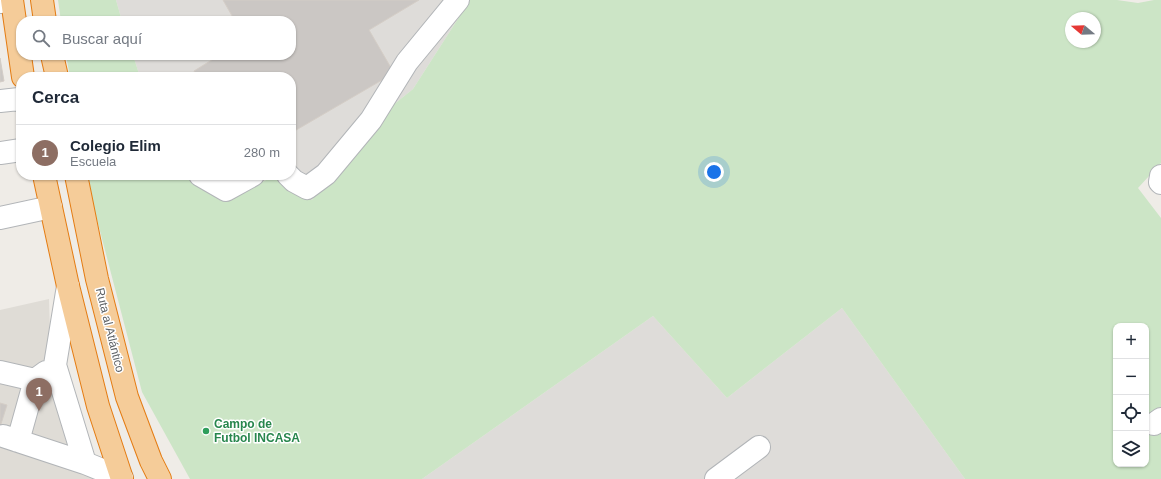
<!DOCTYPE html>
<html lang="es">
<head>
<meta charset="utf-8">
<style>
  :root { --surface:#fff; --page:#f2f2f3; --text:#1f2937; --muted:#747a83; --line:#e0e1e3; --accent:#0f766e }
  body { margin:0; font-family:Helvetica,sans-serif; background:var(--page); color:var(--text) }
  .controls { position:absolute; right:12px; bottom:12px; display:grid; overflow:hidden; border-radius:8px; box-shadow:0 1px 3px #0004 }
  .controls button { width:36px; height:36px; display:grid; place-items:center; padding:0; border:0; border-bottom:1px solid var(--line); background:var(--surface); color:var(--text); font:20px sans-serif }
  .compass { position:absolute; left:1065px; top:12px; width:36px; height:36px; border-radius:50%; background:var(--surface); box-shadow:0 1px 3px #0004; rotate:289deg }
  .you { position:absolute; left:714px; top:172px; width:14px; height:14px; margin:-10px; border:3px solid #fff; border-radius:50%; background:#1a73e8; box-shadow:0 0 0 6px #1a73e833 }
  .badge { display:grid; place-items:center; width:26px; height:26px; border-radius:50%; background:var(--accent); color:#fff; font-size:13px; font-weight:700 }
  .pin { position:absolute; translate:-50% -33px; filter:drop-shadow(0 1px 2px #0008) }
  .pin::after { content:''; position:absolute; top:21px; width:14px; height:12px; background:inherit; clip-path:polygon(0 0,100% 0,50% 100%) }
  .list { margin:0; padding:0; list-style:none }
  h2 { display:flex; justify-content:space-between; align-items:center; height:52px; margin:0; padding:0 16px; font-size:17px }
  h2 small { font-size:13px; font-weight:400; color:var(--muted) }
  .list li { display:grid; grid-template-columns:26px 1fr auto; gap:12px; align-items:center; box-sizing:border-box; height:56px; padding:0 16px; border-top:1px solid var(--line) }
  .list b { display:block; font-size:15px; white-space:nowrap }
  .list p { margin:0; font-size:13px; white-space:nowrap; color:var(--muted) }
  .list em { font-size:13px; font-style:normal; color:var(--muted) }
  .icon { flex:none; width:22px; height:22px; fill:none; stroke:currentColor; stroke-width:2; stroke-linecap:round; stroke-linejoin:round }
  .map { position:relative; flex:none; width:1161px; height:479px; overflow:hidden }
  .search { position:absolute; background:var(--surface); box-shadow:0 1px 3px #0004; left:16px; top:16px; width:280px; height:44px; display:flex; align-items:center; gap:10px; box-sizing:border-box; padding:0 14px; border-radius:16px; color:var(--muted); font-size:15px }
  .panel { position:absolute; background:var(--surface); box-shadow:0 1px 3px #0004; left:16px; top:72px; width:280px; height:108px; border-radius:16px }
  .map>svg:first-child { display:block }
</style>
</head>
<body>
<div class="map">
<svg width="1161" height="479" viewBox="0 0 1161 479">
  <rect width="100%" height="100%" fill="#efece7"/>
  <path fill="#dedcd9" d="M116 0H470L413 89 362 130 312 200 276 176 230 195 195 175H291V77H140L133 55H291V21H122Z
    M842 308 965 479H422L653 316 727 398Z"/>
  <path fill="#dfdcd6" d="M49 299 51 365 84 472 93 479H0V310Z"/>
  <path fill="#cce5c6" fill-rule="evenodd" d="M58 0H116L122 21H61Z
    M470 0H1117L1138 3 1154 0H1161V163L1138 188 1161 218V479H965L842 308 727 398 653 316 422 479H190L142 392 94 208 88 175H195L230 195 276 176 312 200 362 130 413 89ZM1071 18H1095V42H1071ZM1116 326H1146V464H1116Z
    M66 55H133L140 77H70Z"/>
  <path fill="#cbc7c4" stroke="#d4cdc6" d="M223 0H419L369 30 394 73 291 133V77H197L194 71 220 55H291V21H235Z
    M0 58 4 81 0 82Z
    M0 403 7 405 0 427Z"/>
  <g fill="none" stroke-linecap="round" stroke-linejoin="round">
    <defs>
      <path id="minor" d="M0 2 1 0
        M0 101 19 99 21 101
        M0 153 21 150
        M200 175 226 190 253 175
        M288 175 294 181 307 188 326 174 371 120 407 62 458 0
        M1161 176 1160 182 1161 183
        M0 218 51 207
        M68 286 55 365 85 463
        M0 372 35 380 46 372
        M1154 424 1161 419
        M3 436 85 463 122 478
        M18 441 35 380
        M716 479 759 447"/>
      <path id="highway" d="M12 0 23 77
        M42 0 45 21
        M52 55 57 77
        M44 175 68 286 98 406 122 479
        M76 175 97 279 127 397 151 461 160 479"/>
    </defs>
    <use href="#minor" stroke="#b2b5b8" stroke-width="24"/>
    <use href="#highway" stroke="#e47c13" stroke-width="24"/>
    <use href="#minor" stroke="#fff" stroke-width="22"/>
    <use href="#highway" stroke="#f5cc99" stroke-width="22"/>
  </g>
  <circle fill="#2e9e5b" stroke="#fff" stroke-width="1.5" cx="206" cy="431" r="4"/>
  <g text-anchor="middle" stroke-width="3" stroke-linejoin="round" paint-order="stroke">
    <g font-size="12" fill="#5f6366" stroke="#fff">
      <text transform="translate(110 330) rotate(76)" y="4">Ruta al Atlántico</text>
    </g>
    <g font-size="12" font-weight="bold" fill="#27864d" stroke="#fff" text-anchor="start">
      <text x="214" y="428">Campo de<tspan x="214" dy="14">Futbol INCASA</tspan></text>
    </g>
  </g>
</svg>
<div class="controls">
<button>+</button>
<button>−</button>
<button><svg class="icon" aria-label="locate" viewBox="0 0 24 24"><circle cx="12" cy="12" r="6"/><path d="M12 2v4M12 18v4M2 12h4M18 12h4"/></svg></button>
<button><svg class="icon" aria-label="layers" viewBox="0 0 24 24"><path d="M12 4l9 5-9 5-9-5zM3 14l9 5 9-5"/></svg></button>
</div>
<svg class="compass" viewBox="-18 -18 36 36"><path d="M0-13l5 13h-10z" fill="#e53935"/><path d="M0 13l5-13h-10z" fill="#747a83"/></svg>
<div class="you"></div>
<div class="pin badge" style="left:39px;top:411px;background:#8d6e63">1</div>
<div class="search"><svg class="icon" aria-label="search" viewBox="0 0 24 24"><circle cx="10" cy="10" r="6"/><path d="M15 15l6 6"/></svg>Buscar aquí</div>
<section class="panel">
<h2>Cerca<small></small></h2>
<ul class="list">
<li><span class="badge" style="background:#8d6e63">1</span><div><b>Colegio Elim</b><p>Escuela</p></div><em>280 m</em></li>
</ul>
</section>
</div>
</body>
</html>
